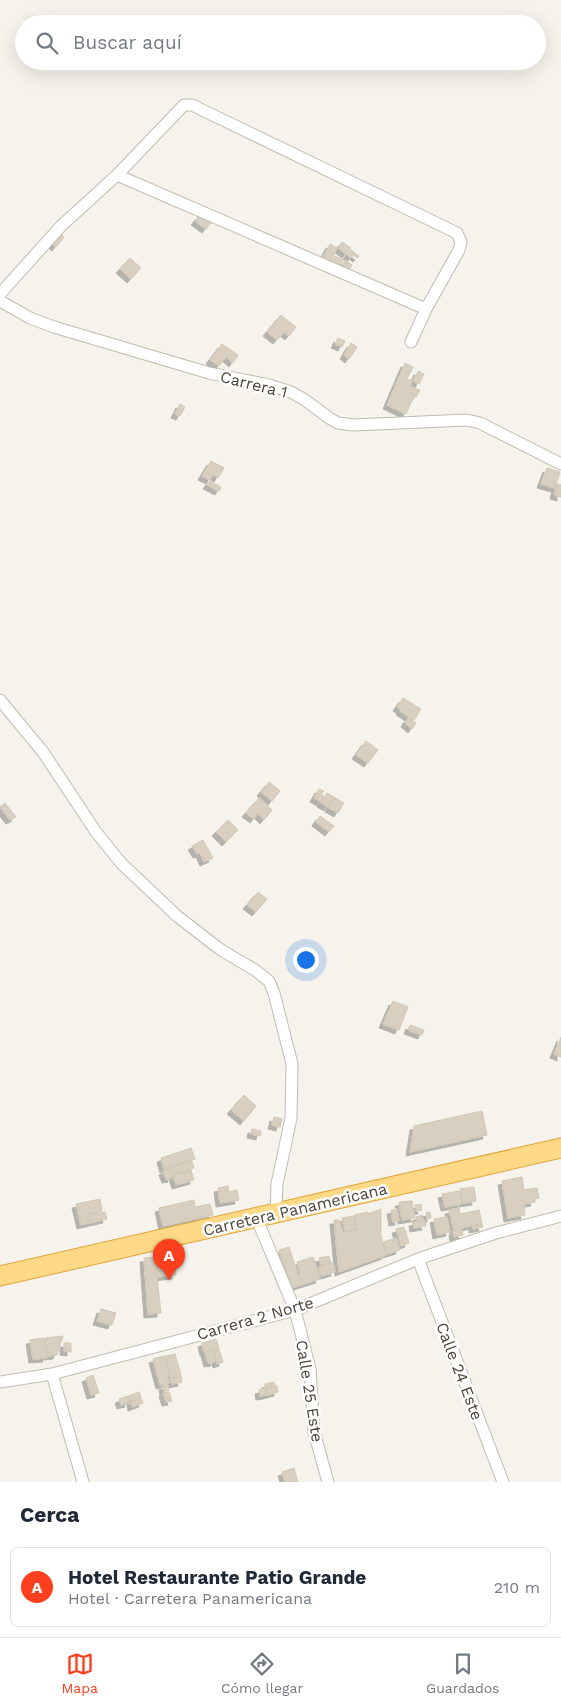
<!DOCTYPE html>
<html lang="es">
<head>
<meta charset="utf-8">
<style>
  :root { --surface:#fff; --page:#f2f2f3; --text:#1f2937; --muted:#747a83; --line:#e0e1e3; --accent:#fc3f1d }
  body { margin:0; font-family:"Work Sans",sans-serif; background:var(--page); color:var(--text) }
  .you { position:absolute; left:305px; top:959px; width:18px; height:18px; margin:-12px; border:4px solid #fff; border-radius:50%; background:#1a73e8; box-shadow:0 0 0 8px #1a73e833 }
  .badge { display:grid; place-items:center; width:32px; height:32px; border-radius:50%; background:var(--accent); color:#fff; font-size:16px; font-weight:700 }
  .pin { position:absolute; translate:-50% -41px; filter:drop-shadow(0 1px 2px #0008) }
  .pin::after { content:''; position:absolute; top:26px; width:18px; height:15px; background:inherit; clip-path:polygon(0 0,100% 0,50% 100%) }
  .list { margin:0; padding:0; list-style:none }
  h2 { display:flex; justify-content:space-between; align-items:center; height:65px; margin:0; padding:0 20px; font-size:21px }
  h2 small { font-size:16px; font-weight:400; color:var(--muted) }
  .list li { display:grid; grid-template-columns:32px 1fr auto; gap:15px; align-items:center; box-sizing:border-box; height:80px; margin:0 10px 10px; padding:0 10px; border:1px solid var(--line); border-radius:8px }
  .list b { display:block; font-size:19px; white-space:nowrap }
  .list p { margin:0; font-size:16px; white-space:nowrap; color:var(--muted) }
  .list em { font-size:16px; font-style:normal; color:var(--muted) }
  .icon { flex:none; width:28px; height:28px; fill:none; stroke:currentColor; stroke-width:2; stroke-linecap:round; stroke-linejoin:round }
  .map { position:relative; flex:none; width:561px; height:1482px; overflow:hidden }
  .search { position:absolute; background:var(--surface); box-shadow:0 5px 20px #0002; left:15px; right:15px; top:15px; height:55px; display:flex; align-items:center; gap:12px; box-sizing:border-box; padding:0 18px; border-radius:28px; color:var(--muted); font-size:19px }
  .sheet { height:155px; background:var(--surface) }
  nav { display:flex; justify-content:space-around; align-items:center; box-sizing:border-box; height:70px; border-top:1px solid var(--line); background:var(--surface); font-size:14px; color:var(--muted) }
  nav a { display:grid; justify-items:center; gap:2px }
  nav .on { color:var(--accent) }
  .map>svg:first-child { display:block }
</style>
</head>
<body>
<div class="map">
<svg width="561" height="1482" viewBox="0 0 561 1482">
  <defs>
    <filter id="shadow"><feDropShadow dx="-4" dy="4" stdDeviation="0" flood-color="#0004"/></filter>
  </defs>
  <rect width="100%" height="100%" fill="#f6f3ec"/>
  <path fill="#d8cfc1" stroke="#d3c7b4" filter="url(#shadow)" d="M200 215 211 223 206 229 195 221Z
    M57 231 64 237 56 247 49 241Z
    M342 242 351 248 346 254 338 248Z
    M330 244 337 248 331 261 323 257Z
    M351 250 359 256 357 258 353 255 351 258 347 255Z
    M335 256 343 260 340 266 332 262Z
    M130 258 141 268 131 279 120 269Z
    M345 260 352 265 349 270 342 265Z
    M281 315 296 327 289 336 284 332 277 340 267 332Z
    M338 338 345 341 342 347 335 344Z
    M351 343 357 347 349 359 344 355Z
    M222 344 238 355 233 363 226 357 219 366 210 360Z
    M405 363 413 367 407 379 412 381 410 386 420 390 416 397 414 396 406 414 387 405Z
    M418 371 424 374 419 384 413 381Z
    M180 404 185 407 180 416 175 414Z
    M211 461 224 468 218 478 213 475 210 480 202 476Z
    M547 468 560 472 555 488 541 484Z
    M210 481 221 487 219 491 207 485Z
    M557 484 561 485V497L554 495Z
    M403 698 421 709 414 720 400 711 401 710 397 707Z
    M408 718 416 723 412 729 405 723Z
    M366 741 378 750 368 763 356 755Z
    M269 782 280 791 272 801 261 792Z
    M319 789 324 791 321 794 324 796 321 802 314 798Z
    M327 793 334 797 328 807 321 803Z
    M334 797 344 803 338 813 329 808Z
    M259 798 272 810 264 820 258 814 254 819 246 813Z
    M5 803 16 817 10 820 0 807Z
    M320 816 334 826 329 832 316 822Z
    M228 820 238 830 226 842 216 832Z
    M203 840 213 858 204 862 200 853 197 854 192 846Z
    M258 892 267 899 256 912 247 905Z
    M393 1001 408 1007 399 1030 383 1024Z
    M410 1025 424 1030 422 1035 408 1030Z
    M561 1037V1057L554 1054Z
    M244 1095 256 1106 244 1121 231 1110Z
    M482 1111 487 1135 410 1152 414 1126Z
    M274 1117 282 1119 280 1127 272 1125Z
    M252 1129 261 1131 260 1136 251 1134Z
    M191 1148 195 1159 164 1169 161 1158Z
    M192 1161 194 1168 172 1175 170 1168Z
    M169 1169 172 1178 166 1179 163 1171Z
    M191 1170 194 1180 176 1185 173 1175Z
    M522 1177 524 1190 537 1188 539 1198 534 1199 535 1202 524 1204 525 1215 508 1218 502 1181Z
    M228 1186 229 1192 237 1190 239 1200 220 1203 218 1188Z
    M474 1187 476 1201 463 1203 460 1189Z
    M459 1191 462 1204 445 1207 442 1194Z
    M100 1199 102 1211 87 1214 89 1223 81 1225 76 1204Z
    M194 1200 195 1207 210 1204 213 1215 163 1226 159 1208Z
    M412 1201 415 1218 402 1220 399 1202Z
    M421 1204 422 1210 416 1211 415 1205Z
    M459 1208 460 1214 479 1210 482 1223 454 1230 449 1210Z
    M381 1209V1236L386 1255 339 1272 334 1220H339L343 1233 357 1230 354 1215 368 1212V1214Z
    M397 1209 399 1221 393 1222 391 1210Z
    M105 1212 107 1219 89 1223 88 1215Z
    M430 1212 431 1218 427 1219 426 1213Z
    M422 1215 423 1220 417 1221 416 1217Z
    M353 1216 356 1228 345 1231 342 1218Z
    M447 1217 450 1232 437 1235 434 1219Z
    M425 1221 426 1226 414 1228 413 1222Z
    M482 1224 483 1227 473 1229V1226Z
    M404 1227 409 1243 401 1246 396 1229Z
    M461 1229 463 1235 454 1237 453 1231Z
    M396 1238 400 1250 387 1254 383 1242Z
    M289 1247 298 1275 300 1274 297 1262 313 1257 320 1279 291 1288 279 1250Z
    M181 1254 183 1263 178 1265 175 1255Z
    M174 1255 176 1275 157 1277 161 1313 148 1314 144 1258Z
    M329 1256 331 1263 321 1265 319 1258Z
    M331 1263H333L335 1272 321 1276 319 1267Z
    M101 1309 116 1313 112 1325 97 1321Z
    M63 1336 57 1355 48 1356 45 1338Z
    M44 1338 47 1358 33 1359 30 1340Z
    M216 1339 219 1348 204 1352 202 1343Z
    M64 1343H71V1352L64 1351Z
    M219 1349 223 1362 217 1364 214 1350Z
    M213 1350 215 1362 208 1363 205 1352Z
    M175 1354 181 1375 171 1378 165 1356Z
    M164 1356 170 1376H167L169 1383 160 1385 153 1359Z
    M93 1375 99 1393 91 1395 86 1378Z
    M181 1376 182 1382 172 1384 170 1379Z
    M274 1382 275 1386 265 1388V1384Z
    M168 1385 169 1390 164 1392 163 1386Z
    M277 1386 278 1392 267 1395 266 1388Z
    M265 1388 267 1395 260 1396 259 1390Z
    M139 1392 141 1397 130 1401 128 1396Z
    M169 1392 172 1401 166 1402 163 1393Z
    M127 1396 129 1403 121 1405 119 1399Z
    M141 1398 143 1403 132 1407 131 1402Z
    M294 1468 298 1482H285L282 1472Z"/>
  <g fill="none" stroke-linecap="round" stroke-linejoin="round">
    <defs>
      <path id="minor" d="M117 175 426 309
        M0 294 61 226 117 175 184 105H192L457 233 461 242 459 250 426 309 411 342
        M0 301 30 318 54 327 209 373 269 385 291 392 305 400 329 418 338 423 353 425 467 420 480 423 561 464
        M0 700 43 752 96 832 121 863 177 916 221 950 255 970 269 981 274 993 292 1064 291 1118 277 1184 276 1213
        M256 1217 295 1310 310 1369 314 1432 328 1482
        M418 1259 503 1482
        M52 1374 83 1482
        M0 1382 52 1374 295 1310 418 1259 496 1233 561 1216"/>
      <path id="trunk" d="M0 1276 561 1148"/>
    </defs>
    <use href="#minor" stroke="#c2bbae" stroke-width="13"/>
    <use href="#trunk" stroke="#e0a43c" stroke-width="21"/>
    <use href="#minor" stroke="#fff" stroke-width="11"/>
    <use href="#trunk" stroke="#ffd985" stroke-width="19"/>
  </g>
  <g text-anchor="middle" stroke-width="5" stroke-linejoin="round" paint-order="stroke">
    <g font-size="16" fill="#4b4439" stroke="#fff">
      <text transform="translate(254 384) rotate(14)" y="6">Carrera 1</text>
      <text transform="translate(295 1209) rotate(-13)" y="6">Carretera Panamericana</text>
      <text transform="translate(255 1318) rotate(-16)" y="6">Carrera 2 Norte</text>
      <text transform="translate(460 1371) rotate(69)" y="6">Calle 24 Este</text>
      <text transform="translate(310 1391) rotate(81)" y="6">Calle 25 Este</text>
    </g>
  </g>
</svg>
<div class="you"></div>
<div class="pin badge" style="left:169px;top:1280px">A</div>
<div class="search"><svg class="icon" aria-label="search" viewBox="0 0 24 24"><circle cx="10" cy="10" r="6"/><path d="M15 15l6 6"/></svg>Buscar aquí</div>
</div>
<section class="sheet">
<h2>Cerca<small></small></h2>
<ul class="list">
<li><span class="badge">A</span><div><b>Hotel Restaurante Patio Grande</b><p>Hotel · Carretera Panamericana</p></div><em>210 m</em></li>
</ul>
</section>
<nav>
<a class="on"><svg class="icon" aria-label="map" viewBox="0 0 24 24"><path d="M3 6l6-2 6 2 6-2v14l-6 2-6-2-6 2zM9 4v14M15 6v14"/></svg>Mapa</a>
<a><svg class="icon" aria-label="directions" viewBox="0 0 24 24"><path d="M12 3l9 9-9 9-9-9zM9 14v-3h6M13 9l2 2-2 2"/></svg>Cómo llegar</a>
<a><svg class="icon" aria-label="saved" viewBox="0 0 24 24"><path d="M7 4h10v16l-5-4-5 4z"/></svg>Guardados</a>
</nav>
</body>
</html>
